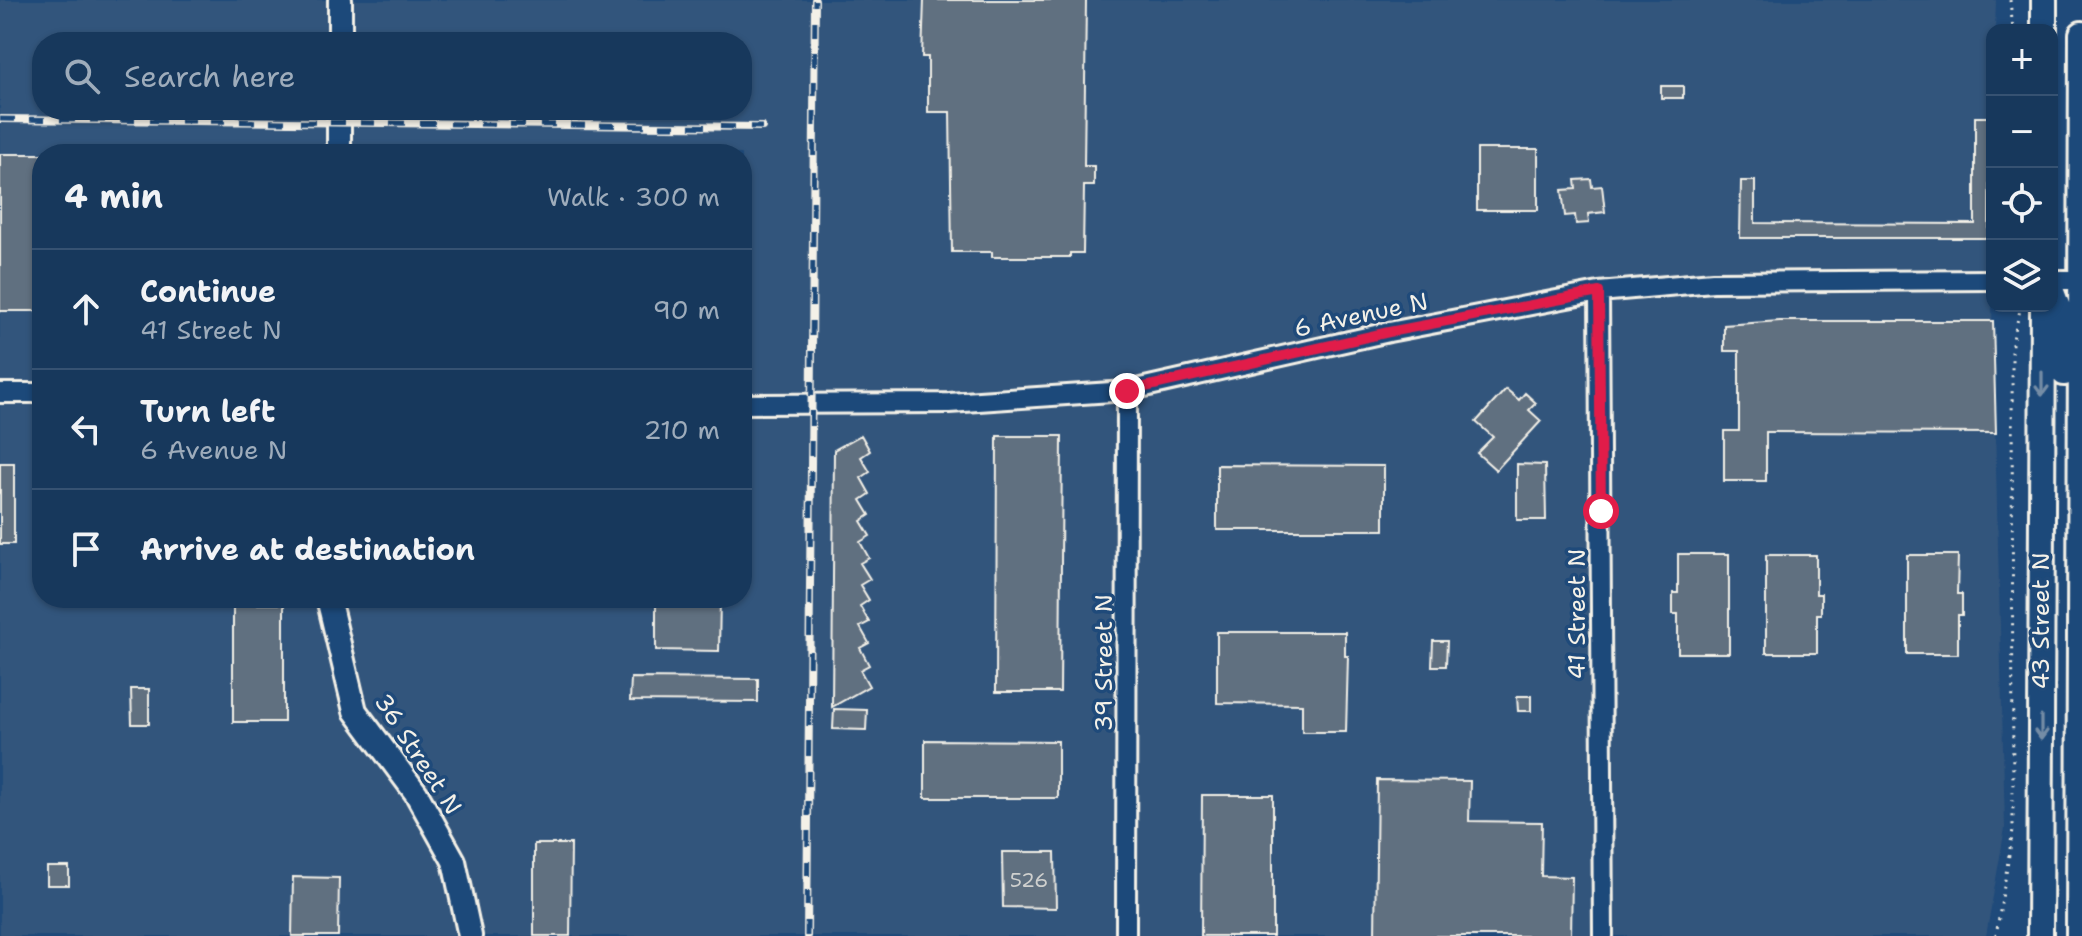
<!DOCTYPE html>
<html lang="en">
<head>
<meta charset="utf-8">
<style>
  :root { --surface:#17385c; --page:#244365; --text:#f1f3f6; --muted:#9eacbb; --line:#365272 }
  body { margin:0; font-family:"Shantell Sans",sans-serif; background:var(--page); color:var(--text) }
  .controls { position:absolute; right:24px; top:24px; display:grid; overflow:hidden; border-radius:16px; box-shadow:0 2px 6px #0004 }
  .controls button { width:72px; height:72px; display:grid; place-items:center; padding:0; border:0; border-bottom:2px solid var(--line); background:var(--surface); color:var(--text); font:40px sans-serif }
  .stop { position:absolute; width:24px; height:24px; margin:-18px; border:6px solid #e11d48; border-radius:50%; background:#fff }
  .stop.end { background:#e11d48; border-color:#fff; box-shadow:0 2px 8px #0008 }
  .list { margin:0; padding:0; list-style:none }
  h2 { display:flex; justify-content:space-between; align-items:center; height:104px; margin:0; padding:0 32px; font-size:34px }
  h2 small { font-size:26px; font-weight:400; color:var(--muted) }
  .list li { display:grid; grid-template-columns:52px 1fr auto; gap:24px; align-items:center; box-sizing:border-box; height:120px; padding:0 32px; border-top:2px solid var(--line) }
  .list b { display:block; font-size:30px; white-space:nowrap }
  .list p { margin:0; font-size:26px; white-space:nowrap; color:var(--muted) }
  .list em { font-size:26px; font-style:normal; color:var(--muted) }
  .icon { flex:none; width:44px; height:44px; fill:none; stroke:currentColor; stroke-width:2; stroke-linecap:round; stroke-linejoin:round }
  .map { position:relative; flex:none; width:2082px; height:936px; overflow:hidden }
  .search { position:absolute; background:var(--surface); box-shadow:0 2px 6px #0004; left:32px; top:32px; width:720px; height:88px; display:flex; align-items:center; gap:20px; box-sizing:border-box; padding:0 28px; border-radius:32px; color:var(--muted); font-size:30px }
  .panel { position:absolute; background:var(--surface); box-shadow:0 2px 6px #0004; left:32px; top:144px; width:720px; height:464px; border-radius:32px }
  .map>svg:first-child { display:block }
</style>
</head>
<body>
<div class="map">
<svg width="2082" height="936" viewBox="0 0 2082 936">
  <rect width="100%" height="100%" fill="#1f4a7a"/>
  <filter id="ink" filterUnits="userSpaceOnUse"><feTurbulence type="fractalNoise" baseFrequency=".0125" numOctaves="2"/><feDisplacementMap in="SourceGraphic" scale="16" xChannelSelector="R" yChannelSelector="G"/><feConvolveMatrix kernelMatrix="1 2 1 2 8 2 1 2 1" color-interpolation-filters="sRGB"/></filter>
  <g filter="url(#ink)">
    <path fill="#33557c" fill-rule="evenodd" d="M0 0H1996L1995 30H1992V306L2005 828 1986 936H0ZM42 42H742V110H42ZM42 154H742V598H42Z"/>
    <path fill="#616f80" stroke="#f4f1e8" stroke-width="2" d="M924 0H1086L1084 166H1094V186H1084L1083 253H1070V257H992V252H952L950 112H928V57H922Z
      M1661 86H1683V98H1661Z
      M1975 117H1990L1989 238H1740L1741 181H1755V223L1975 224Z
      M1477 149H1538V210H1477Z
      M0 154H42V311H0Z
      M1591 179 1592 187 1602 186 1605 212 1588 214 1589 223 1576 224 1575 215 1565 216 1562 190 1576 189 1575 180Z
      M1780 321H1993L1996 433 1766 432V481H1724V431H1739V351H1724V325Z
      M1506 389 1519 400 1525 393 1536 403 1529 410 1541 421 1496 470 1477 453 1493 437 1476 422Z
      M861 435 870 451 861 457 870 472 861 478 870 494 861 500 870 515 861 521 870 536 860 542 869 558 860 563 870 579 860 585 869 600 860 606 869 622 860 627 869 643 860 648 869 665 860 670 869 686 832 707 834 450Z
      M997 436H1062L1060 692H996Z
      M0 463H14V544H0Z
      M1517 464 1545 465 1546 520H1517Z
      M1217 465 1384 466V530H1217Z
      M1678 554H1729V653H1678V614H1673V593H1678Z
      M1766 555H1816V594H1821V614H1817V653H1766Z
      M1907 555H1958L1957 594H1962V615H1958V654H1907Z
      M656 598H720L719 651 656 650Z
      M233 604H284V722H233Z
      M1217 632H1345V656H1348L1346 732H1302V704L1217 703Z
      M1433 641H1447L1446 666H1432Z
      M631 678 758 679V702L630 701Z
      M131 689H149V724H132Z
      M1517 696H1531V711H1518Z
      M834 709 867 710 866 730 833 729Z
      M925 740 1058 741V798H925Z
      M1377 780 1470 781 1469 821 1542 822 1541 876 1572 877 1571 936H1375Z
      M1202 795H1273V936H1201Z
      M534 844H571L570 936H534Z
      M1002 852H1055L1056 908 1003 907Z
      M47 867H69V885H47Z
      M293 877 339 878 338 936H292Z"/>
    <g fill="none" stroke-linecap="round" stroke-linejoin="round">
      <defs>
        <path id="minor" d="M2052 280H2081
          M1599 292 1603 936
          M0 393H42
          M742 404 949 403 1127 391 1389 332 1599 292 1713 282 1992 280
          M1126 936 1127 391"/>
        <path id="tertiary" d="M340 42V0
          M339 154V110
          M328 598 355 711 416 793 454 861 470 936"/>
        <path id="secondary" d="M2044 30V0
          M2052 292 2062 318 2064 373
          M2040 936 2043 306
          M2079 936 2082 34"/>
      </defs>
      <use href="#minor" stroke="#f4f1e8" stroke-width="24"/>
      <use href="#tertiary" stroke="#f4f1e8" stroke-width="28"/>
      <use href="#secondary" stroke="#f4f1e8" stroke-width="30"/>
      <path stroke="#f4f1e8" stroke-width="3" stroke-dasharray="2 6" stroke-linecap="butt" d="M2010 0 2013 30
        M1996 936 2013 830 2012 343 2021 306"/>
      <use href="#minor" stroke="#1f4a7a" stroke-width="18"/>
      <use href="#tertiary" stroke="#1f4a7a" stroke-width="22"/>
      <use href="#secondary" stroke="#1f4a7a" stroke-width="24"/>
      <defs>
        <path id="rail" d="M0 119 762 127
          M807 936 815 0"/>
      </defs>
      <use href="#rail" stroke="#f4f1e8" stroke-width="8"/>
      <use href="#rail" stroke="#1f4a7a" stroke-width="5" stroke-dasharray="15" stroke-linecap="butt"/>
    </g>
    <defs><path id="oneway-shaft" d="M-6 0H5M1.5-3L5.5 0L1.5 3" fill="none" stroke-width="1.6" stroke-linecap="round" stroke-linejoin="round" transform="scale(2)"/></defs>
    <g stroke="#748da6">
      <use href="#oneway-shaft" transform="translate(2042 384) rotate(90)"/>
      <use href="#oneway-shaft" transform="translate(2041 728) rotate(90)"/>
    </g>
  </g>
  <g fill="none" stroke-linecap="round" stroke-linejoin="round" filter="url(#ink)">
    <path stroke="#e11d48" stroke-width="10" d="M1127 391 1389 332 1599 292 1601 511"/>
  </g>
  <g text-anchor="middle" stroke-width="7" stroke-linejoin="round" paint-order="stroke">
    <g font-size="20" fill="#cfd0ce">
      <text x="1029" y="887">526</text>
    </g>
    <g font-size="24" fill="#f4f1e8" stroke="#1f4a7a">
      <text transform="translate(1361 315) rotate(-12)" y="8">6 Avenue N</text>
      <text transform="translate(1577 614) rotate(-90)" y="8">41 Street N</text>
      <text transform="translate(2041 621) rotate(-90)" y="8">43 Street N</text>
      <text transform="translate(1104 663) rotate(-90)" y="8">39 Street N</text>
      <text transform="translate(418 754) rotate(57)" y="8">36 Street N</text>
    </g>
  </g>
</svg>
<div class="controls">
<button>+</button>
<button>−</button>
<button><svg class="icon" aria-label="locate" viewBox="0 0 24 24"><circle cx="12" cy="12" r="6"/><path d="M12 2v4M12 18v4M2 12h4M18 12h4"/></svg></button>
<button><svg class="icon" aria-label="layers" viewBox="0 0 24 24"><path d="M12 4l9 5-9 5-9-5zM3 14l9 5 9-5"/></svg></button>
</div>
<div class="stop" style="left:1601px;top:511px"></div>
<div class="stop end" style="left:1127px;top:391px"></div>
<div class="search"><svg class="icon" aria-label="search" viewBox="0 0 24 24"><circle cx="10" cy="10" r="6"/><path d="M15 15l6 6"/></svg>Search here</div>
<section class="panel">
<h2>4 min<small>Walk · 300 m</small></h2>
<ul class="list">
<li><svg class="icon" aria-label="ahead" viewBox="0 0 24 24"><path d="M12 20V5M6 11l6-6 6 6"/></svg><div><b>Continue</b><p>41 Street N</p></div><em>90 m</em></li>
<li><svg class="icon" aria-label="left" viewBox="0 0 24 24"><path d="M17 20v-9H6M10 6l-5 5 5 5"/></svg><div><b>Turn left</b><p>6 Avenue N</p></div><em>210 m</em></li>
<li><svg class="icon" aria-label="arrive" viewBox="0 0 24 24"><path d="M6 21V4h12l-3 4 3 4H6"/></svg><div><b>Arrive at destination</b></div></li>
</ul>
</section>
</div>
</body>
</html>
